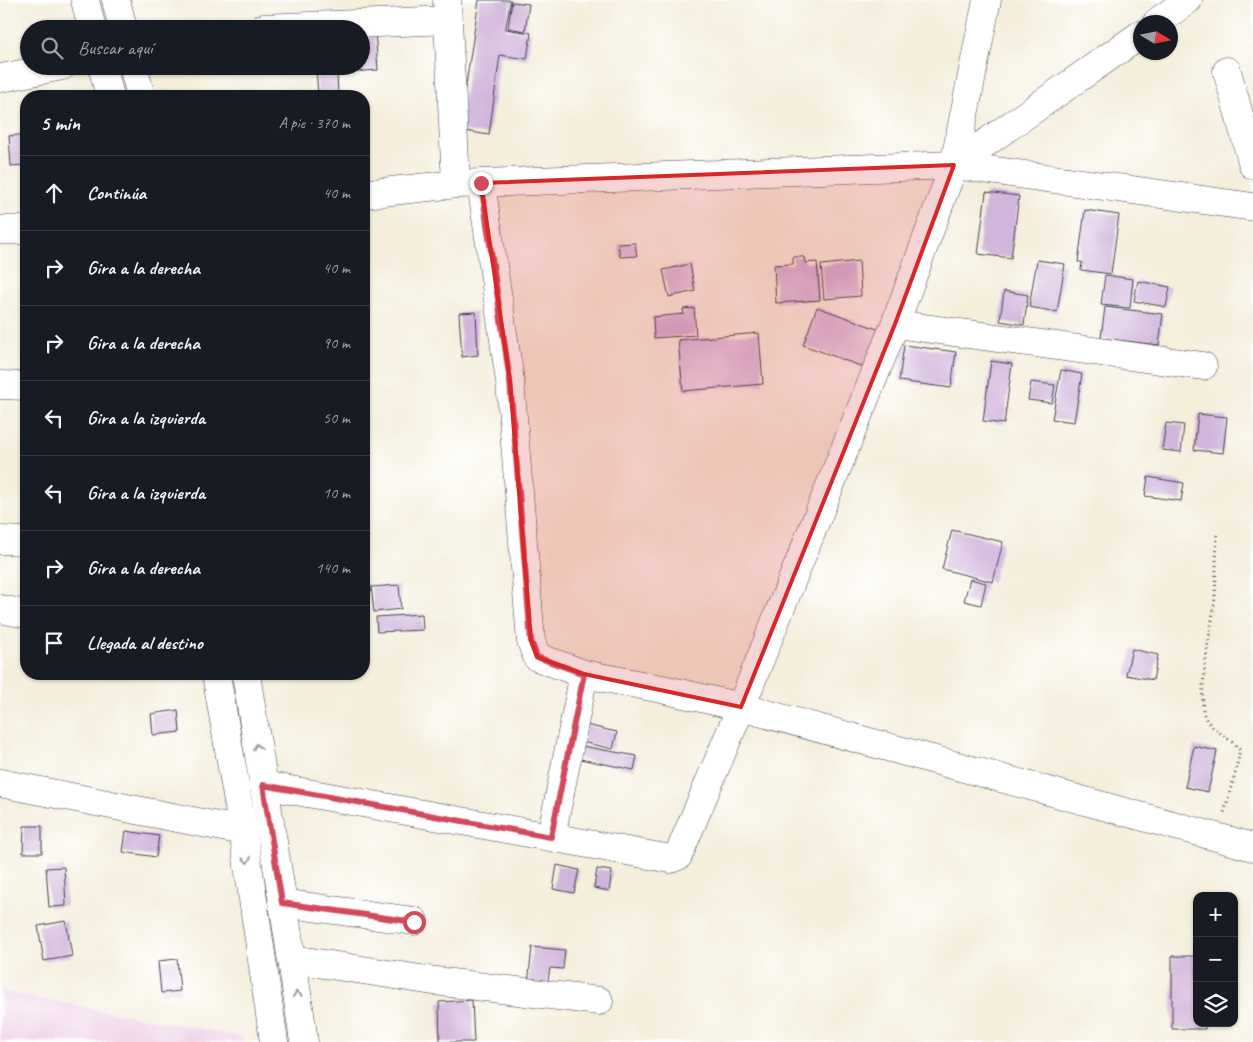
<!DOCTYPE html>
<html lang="es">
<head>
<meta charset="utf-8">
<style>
  :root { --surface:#171b24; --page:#242831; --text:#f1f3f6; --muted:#9ea1a6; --line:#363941 }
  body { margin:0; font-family:Caveat,sans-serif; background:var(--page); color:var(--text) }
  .controls { position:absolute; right:15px; bottom:15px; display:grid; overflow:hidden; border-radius:10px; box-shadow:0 1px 4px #0004 }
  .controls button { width:45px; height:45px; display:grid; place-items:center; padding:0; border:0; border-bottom:1px solid var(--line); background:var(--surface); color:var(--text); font:25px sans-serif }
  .compass { position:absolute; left:1133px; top:15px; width:45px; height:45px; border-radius:50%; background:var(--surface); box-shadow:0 1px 4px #0004; rotate:100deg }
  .stop { position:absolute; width:15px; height:15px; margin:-11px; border:4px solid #d1495b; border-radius:50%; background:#fff }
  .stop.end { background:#d1495b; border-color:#fff; box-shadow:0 1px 5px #0008 }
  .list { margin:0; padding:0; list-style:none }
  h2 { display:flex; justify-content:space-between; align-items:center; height:65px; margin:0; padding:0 20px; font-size:21px }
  h2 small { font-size:16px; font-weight:400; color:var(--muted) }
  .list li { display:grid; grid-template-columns:32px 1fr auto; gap:15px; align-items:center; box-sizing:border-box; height:75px; padding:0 20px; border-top:1px solid var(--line) }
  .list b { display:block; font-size:19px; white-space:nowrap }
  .list em { font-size:16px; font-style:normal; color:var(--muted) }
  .icon { flex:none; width:28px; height:28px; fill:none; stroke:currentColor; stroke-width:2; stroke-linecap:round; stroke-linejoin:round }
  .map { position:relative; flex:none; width:1253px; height:1042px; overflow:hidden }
  .search { position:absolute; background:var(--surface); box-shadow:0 1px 4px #0004; left:20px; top:20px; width:350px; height:55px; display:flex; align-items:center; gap:12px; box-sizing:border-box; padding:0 18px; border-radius:28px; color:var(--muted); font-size:19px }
  .panel { position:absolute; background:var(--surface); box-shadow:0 1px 4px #0004; left:20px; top:90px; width:350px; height:590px; border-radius:20px }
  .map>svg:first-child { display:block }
</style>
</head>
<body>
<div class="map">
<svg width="1253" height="1042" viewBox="0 0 1253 1042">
  <rect width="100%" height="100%" fill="#fff"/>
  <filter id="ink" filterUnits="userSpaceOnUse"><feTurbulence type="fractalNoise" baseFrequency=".02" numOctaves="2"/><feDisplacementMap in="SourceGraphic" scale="10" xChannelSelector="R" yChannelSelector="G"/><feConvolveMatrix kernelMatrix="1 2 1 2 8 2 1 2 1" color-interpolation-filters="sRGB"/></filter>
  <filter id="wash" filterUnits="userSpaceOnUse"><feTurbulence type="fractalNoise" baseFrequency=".0096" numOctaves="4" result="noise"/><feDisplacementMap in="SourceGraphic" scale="20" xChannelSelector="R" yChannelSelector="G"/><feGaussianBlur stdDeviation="1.12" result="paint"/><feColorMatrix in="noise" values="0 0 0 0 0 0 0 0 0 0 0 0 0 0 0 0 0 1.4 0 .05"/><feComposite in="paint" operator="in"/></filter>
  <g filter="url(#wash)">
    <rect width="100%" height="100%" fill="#f4eedb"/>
    <path fill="#efd0e7" d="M0 991 242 1037 243 1042H0Z"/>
    <g id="blocks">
      <path fill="#d2b5db" d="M479 0H511L506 27 505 29 531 33 527 59 500 55 489 135 459 130Z
        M512 2 529 4 525 31 508 28Z
        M375 30 378 70 337 73 338 95 318 96 316 66H361V31Z
        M26 134V165L11 166 9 136Z
        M986 192 1019 196 1011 258 978 254Z
        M1085 210 1119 215 1111 274 1081 270 1082 262H1078Z
        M635 243 637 256 620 257 618 244Z
        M793 257H804L805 263 817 262 820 300 776 303 774 265 793 264Z
        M1037 260 1065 264 1057 312 1029 307Z
        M859 261 861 296 824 299 821 265Z
        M690 264 695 291 669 297 663 270Z
        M1105 275 1133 279 1130 308 1101 305Z
        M1138 281 1170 287 1166 307 1134 301Z
        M1004 291 1028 295 1024 325 1000 321Z
        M817 307 880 330 866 368 803 345Z
        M1105 307 1163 314 1159 345 1101 338Z
        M694 308 696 335 654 338 653 317 684 314 683 309Z
        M476 312 478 355 462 357 459 313Z
        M759 333 763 384 683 391 678 340Z
        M904 345 956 352 951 388 899 381Z
        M991 361 1012 364 1004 424 983 421Z
        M1061 370 1082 374 1074 422 1052 419Z
        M1031 382 1055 385 1052 403 1028 400Z
        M1198 414 1227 417 1223 453 1194 450Z
        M1166 423 1184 425 1181 452 1162 450Z
        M1148 477 1184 483 1181 501 1145 496Z
        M952 530 1003 542 993 582 942 569Z
        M970 579 986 583 981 605 964 601Z
        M399 585 401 609 374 612 371 587Z
        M422 614 423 630 377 632 376 617Z
        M1132 649 1158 655 1153 680 1126 675Z
        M178 710 180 732 153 735 151 714Z
        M586 725 617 732 613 749 582 742Z
        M582 746 637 756 634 770 580 759Z
        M1194 746 1217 751 1208 792 1185 787Z
        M24 826H42V853H23Z
        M126 831 159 836 156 857 123 852Z
        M557 865 579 870 574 893 553 889Z
        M64 867 66 906 49 907 46 868Z
        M597 869 612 871 609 891 594 888Z
        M66 921 72 956 44 961 38 926Z
        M532 947 565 950 563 969 550 968 547 986 528 984Z
        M1172 956H1197V1023H1205V1029H1172Z
        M177 959 180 991 161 993 158 961Z
        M472 1000 474 1042H440L439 1002Z"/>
    </g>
  </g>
  <g filter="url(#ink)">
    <use href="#blocks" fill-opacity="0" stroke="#424153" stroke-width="1"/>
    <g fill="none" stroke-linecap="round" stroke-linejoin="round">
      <defs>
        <path id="minor" d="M85 0 92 29
          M116 0 123 29
          M447 0 456 184
          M1157 22 1188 0
          M263 28 448 20
          M102 66 110 96
          M133 66 141 96
          M1227 71 1253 165
          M1 78 62 66
          M954 165 1140 35
          M481 183 510 381 531 641 537 657 584 674 662 689 741 707 1253 847
          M364 194 456 184 954 165 1253 207
          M0 230H26
          M895 324 1203 366
          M0 385 26 386
          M0 540 26 541
          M0 609 26 614
          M216 674 243 831 274 1042
          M246 674C265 797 287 919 304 1042
          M0 783 243 831
          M263 785 671 859 678 856 741 707 895 324 954 165 987 0
          M551 837 584 674
          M282 903 414 921
          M292 959 427 980 599 1001"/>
      </defs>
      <use href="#minor" stroke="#424153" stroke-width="29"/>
      <path stroke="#424153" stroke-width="3" stroke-dasharray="1 4" stroke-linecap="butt" d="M1217 535C1216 556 1216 576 1215 597 1213 621 1195 703 1206 719 1213 731 1231 738 1240 750L1235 774 1224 813"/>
      <use href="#minor" stroke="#fff" stroke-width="28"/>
    </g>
    <defs><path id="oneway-chevron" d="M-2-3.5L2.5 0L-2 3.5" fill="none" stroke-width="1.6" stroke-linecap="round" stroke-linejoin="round" transform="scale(1.25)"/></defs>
    <g stroke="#9c9ca7">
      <use href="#oneway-chevron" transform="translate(257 747) rotate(-99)"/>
      <use href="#oneway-chevron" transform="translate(247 860) rotate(82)"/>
      <use href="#oneway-chevron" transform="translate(297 994) rotate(-98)"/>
    </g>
  </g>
  <g fill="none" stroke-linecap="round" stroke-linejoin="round" filter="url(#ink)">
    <path stroke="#d1495b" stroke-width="6" d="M414 922 282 903 263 785 551 837 584 674 537 657 531 641 510 381 481 183"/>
  </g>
  <path fill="#d62828" fill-opacity="0.2" stroke="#d62828" stroke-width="4" stroke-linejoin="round" d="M954 165 895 324 741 707 584 674 537 657 531 641 510 381 481 183Z"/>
</svg>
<div class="controls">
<button>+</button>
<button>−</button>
<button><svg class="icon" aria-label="layers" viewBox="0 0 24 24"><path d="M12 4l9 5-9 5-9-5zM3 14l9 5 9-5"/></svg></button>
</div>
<svg class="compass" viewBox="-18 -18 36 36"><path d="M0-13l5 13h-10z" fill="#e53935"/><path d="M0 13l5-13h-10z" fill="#9ea1a6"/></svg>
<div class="stop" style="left:414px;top:922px"></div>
<div class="stop end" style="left:481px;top:183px"></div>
<div class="search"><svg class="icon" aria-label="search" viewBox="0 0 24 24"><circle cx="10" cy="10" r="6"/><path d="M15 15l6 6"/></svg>Buscar aquí</div>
<section class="panel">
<h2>5 min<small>A pie · 370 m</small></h2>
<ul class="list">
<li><svg class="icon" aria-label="ahead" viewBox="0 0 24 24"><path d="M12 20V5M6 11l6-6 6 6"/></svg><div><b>Continúa</b></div><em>40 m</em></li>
<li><svg class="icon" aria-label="right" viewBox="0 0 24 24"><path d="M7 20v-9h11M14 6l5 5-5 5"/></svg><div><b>Gira a la derecha</b></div><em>40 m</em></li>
<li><svg class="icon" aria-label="right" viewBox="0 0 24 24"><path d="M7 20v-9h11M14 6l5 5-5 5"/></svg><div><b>Gira a la derecha</b></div><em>90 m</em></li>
<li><svg class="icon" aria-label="left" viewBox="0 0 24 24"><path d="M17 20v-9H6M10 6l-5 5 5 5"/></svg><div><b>Gira a la izquierda</b></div><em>50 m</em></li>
<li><svg class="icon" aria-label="left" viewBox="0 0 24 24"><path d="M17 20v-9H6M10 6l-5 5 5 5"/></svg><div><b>Gira a la izquierda</b></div><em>10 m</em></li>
<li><svg class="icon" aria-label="right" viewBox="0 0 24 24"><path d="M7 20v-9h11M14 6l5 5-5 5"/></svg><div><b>Gira a la derecha</b></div><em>140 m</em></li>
<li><svg class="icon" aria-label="arrive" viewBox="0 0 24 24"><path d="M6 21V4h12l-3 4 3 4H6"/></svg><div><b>Llegada al destino</b></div></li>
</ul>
</section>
</div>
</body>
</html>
